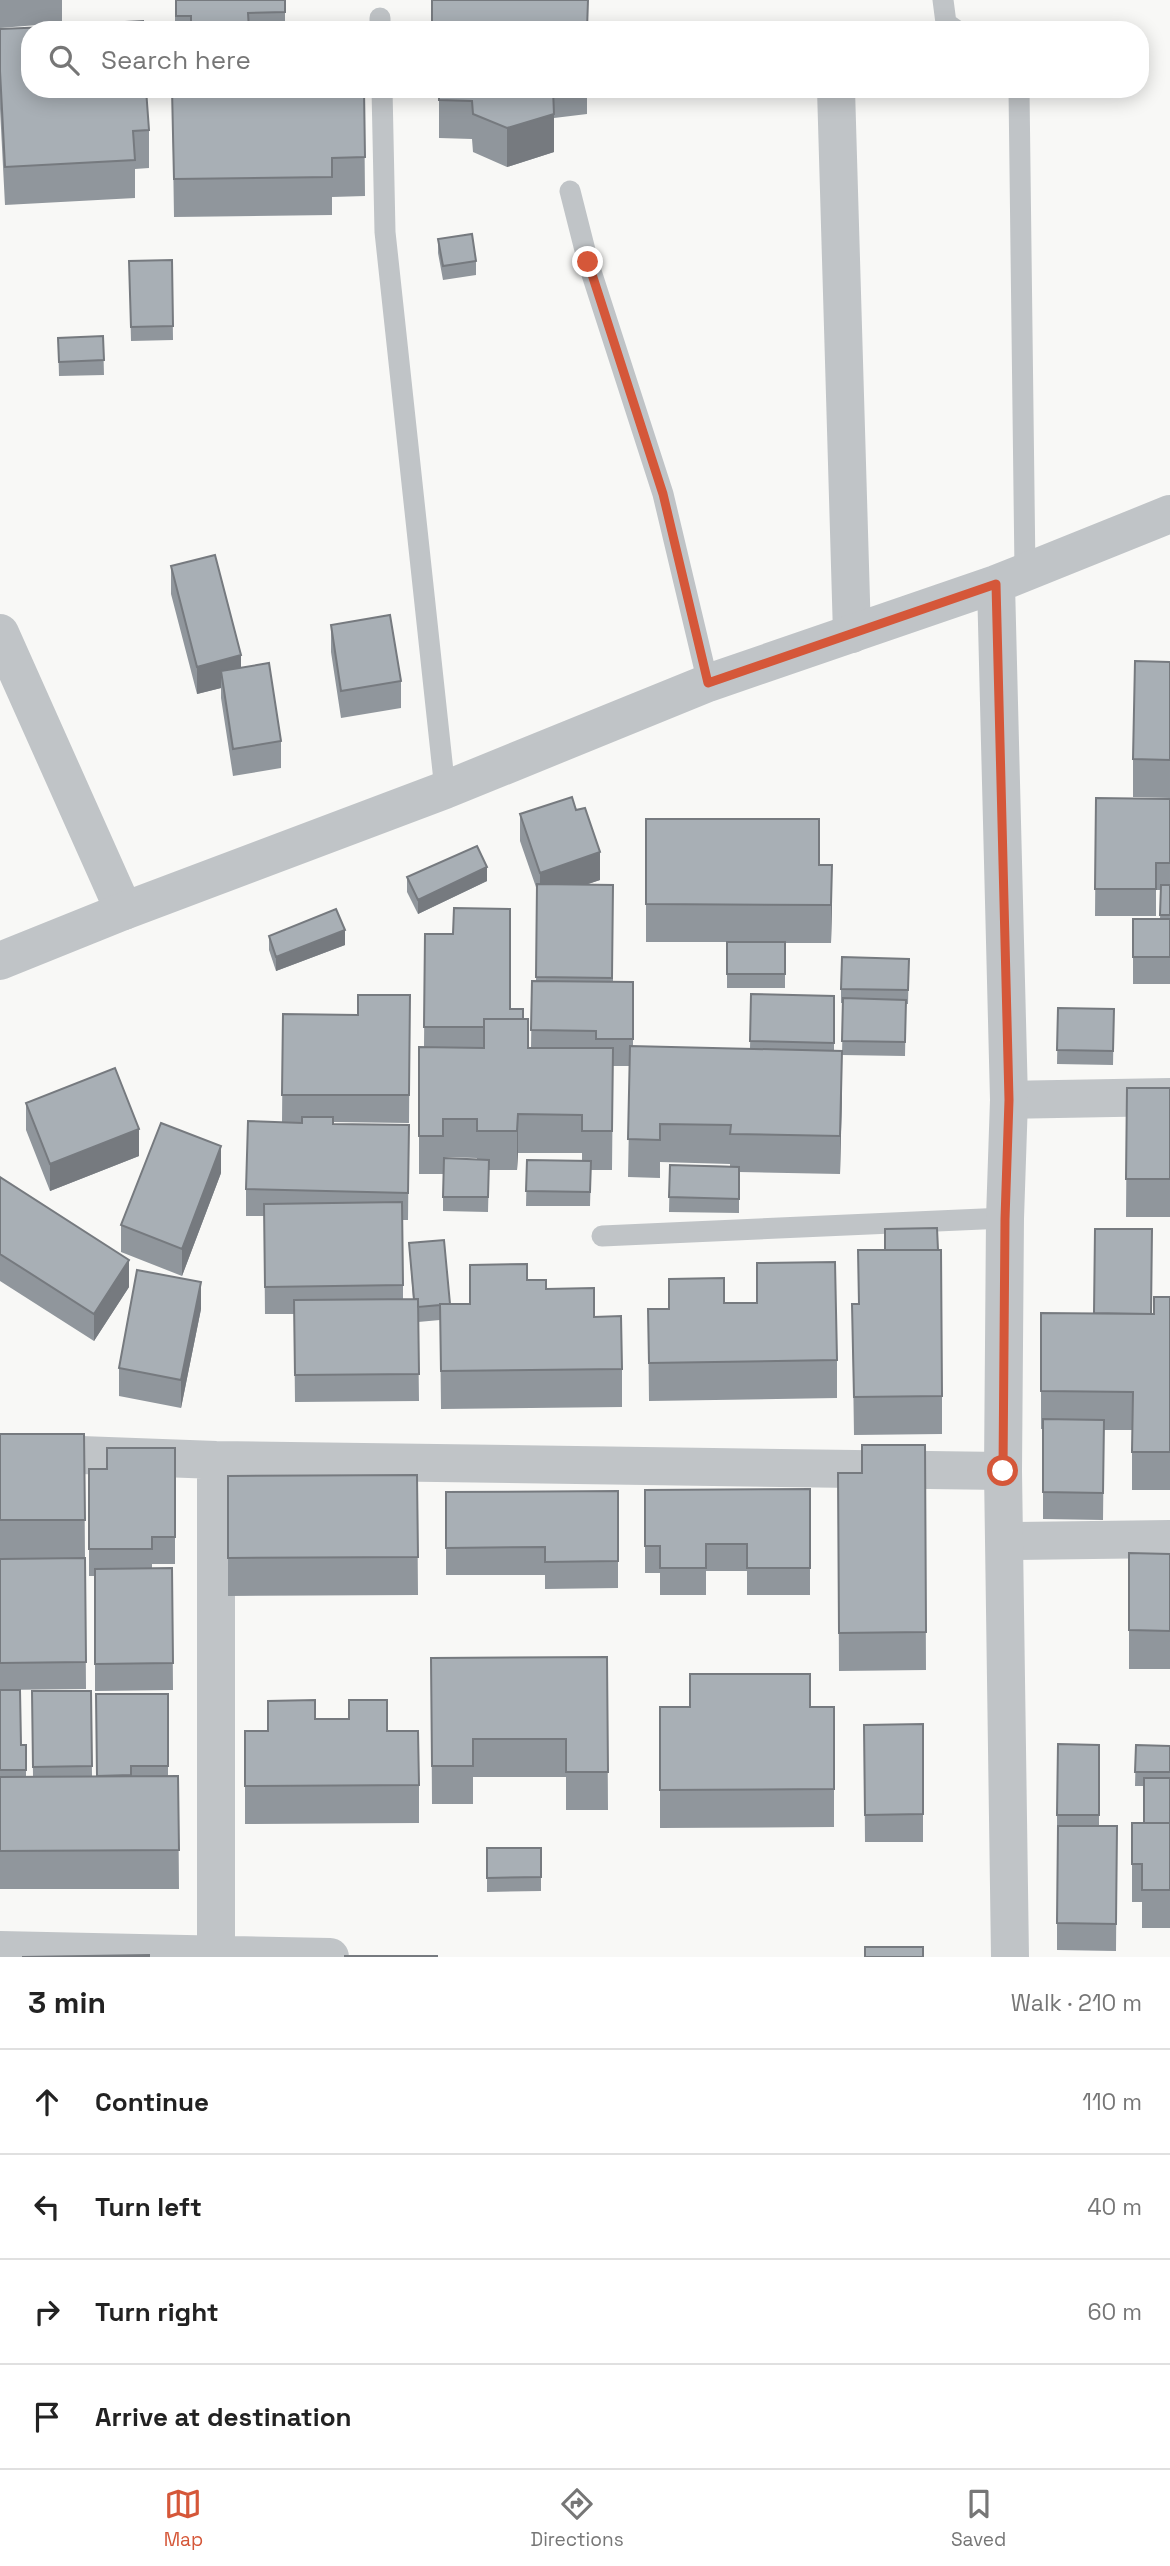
<!DOCTYPE html>
<html lang="en">
<head>
<meta charset="utf-8">
<style>
  :root { --surface:#fff; --page:#f2f2f2; --text:#222; --muted:#767676; --line:#e0e0e0; --accent:#d55739 }
  body { margin:0; font-family:"Space Grotesk",sans-serif; background:var(--page); color:var(--text) }
  .stop { position:absolute; width:21px; height:21px; margin:-16px; border:5px solid #d55739; border-radius:50%; background:#fff }
  .stop.end { background:#d55739; border-color:#fff; box-shadow:0 2px 7px #0008 }
  .list { margin:0; padding:0; list-style:none }
  h2 { display:flex; justify-content:space-between; align-items:center; height:91px; margin:0; padding:0 28px; font-size:30px }
  h2 small { font-size:23px; font-weight:400; color:var(--muted) }
  .list li { display:grid; grid-template-columns:46px 1fr auto; gap:21px; align-items:center; box-sizing:border-box; height:105px; padding:0 28px; border-top:2px solid var(--line) }
  .list b { display:block; font-size:26px; white-space:nowrap }
  .list em { font-size:23px; font-style:normal; color:var(--muted) }
  .icon { flex:none; width:38px; height:38px; fill:none; stroke:currentColor; stroke-width:2; stroke-linecap:round; stroke-linejoin:round }
  .map { position:relative; flex:none; width:1170px; height:1957px; overflow:hidden }
  .search { position:absolute; background:var(--surface); box-shadow:0 4px 18px #0003; left:21px; right:21px; top:21px; height:77px; display:flex; align-items:center; gap:18px; box-sizing:border-box; padding:0 24px; border-radius:28px; color:var(--muted); font-size:26px }
  .sheet { height:511px; background:var(--surface) }
  nav { display:flex; justify-content:space-around; align-items:center; box-sizing:border-box; height:98px; border-top:2px solid var(--line); background:var(--surface); font-size:19px; color:var(--muted) }
  nav a { display:grid; justify-items:center; gap:4px }
  nav .on { color:var(--accent) }
  .map>svg:first-child { display:block }
</style>
</head>
<body>
<div class="map">
<svg width="1170" height="1957" viewBox="0 0 1170 1957">
  <rect width="100%" height="100%" fill="#f8f8f6"/>
  <g fill="none" stroke-linecap="round" stroke-linejoin="round">
    <path stroke="#c0c4c7" stroke-width="21" d="M943 0 946 23 956 30
      M380 18V30
      M382 89 385 232 445 790
      M1019 89 1025 572
      M570 191 588 262 663 494 708 683
      M602 1236 1005 1218"/>
    <path stroke="#c0c4c7" stroke-width="38" d="M836 89 852 634
      M0 633 124 911
      M1009 1100 1170 1097
      M0 1452 216 1460 1003 1471
      M1006 1541 1170 1539
      M0 1950 330 1957
      M216 1957V1460"/>
    <path stroke="#c0c4c7" stroke-width="38" d="M996 584 1009 1100 1005 1218 1003 1471 1010 1957
      M0 961 124 911 445 790 708 683 996 584 1170 514"/>
  </g>
  <path fill="#90969c" d="M0 0H62V23L0 28Z
    M175 0H285V30H175Z
    M0 29 30 30 149 130V168L135 169V198L5 205 0 109Z
    M172 89H364L365 196 332 197V215L174 217Z
    M439 89H587V114L554 118V152L507 167 473 152 472 139 439 138Z
    M438 239 476 261V275L443 280 438 253Z
    M172 260 173 340 131 341 129 261Z
    M103 336 104 375 59 376 58 338Z
    M171 566 241 668 281 741V768L233 776 221 698V688L197 694 171 594Z
    M331 625 401 681V708L341 718 331 652Z
    M1170 662V798L1133 797V759Z
    M1096 798 1170 799V984H1133V919H1160L1161 890H1156V916H1095Z
    M520 814 600 880 585 885H613V981L633 982V1046L750 1049 751 994 834 996V1051L842 1089 840 1174 739 1172V1213L669 1212 670 1165 730 1166V1164L660 1162V1178L628 1177 630 1066H613L612 1170H591L590 1206H526L527 1160 582 1161V1153H518L517 1170H489L488 1212 443 1211V1197L477 1159V1158L443 1157V1174H419V1047H424L425 934 510 1009 523 1019 528 1048H531L532 981H536L537 890 520 841Z
    M646 819 819 865 832 904 831 943H785V988H727V942H646Z
    M407 877 487 881 418 914 407 892Z
    M269 936 345 945 276 971 269 950Z
    M909 959 908 1004H906L905 1056 842 1055 843 1003H841V989Z
    M410 995 409 1123 333 1122V1124L409 1125 408 1220H403V1299H413L409 1243 450 1304H470L527 1280 546 1289 594 1317 622 1369V1407L441 1409 440 1320 418 1322 419 1401 295 1402 294 1314H265L264 1216H246V1189L302 1123 282 1122 283 1014 358 1015Z
    M1058 1008 1114 1009 1113 1065 1057 1064Z
    M1127 1088H1170V1217H1126Z
    M26 1103 139 1156 50 1191 26 1130Z
    M221 1173 182 1276 121 1252V1225Z
    M0 1177 129 1287 94 1341 0 1281Z
    M858 1250 942 1396V1434L854 1435 852 1304H859Z
    M1170 1297V1490H1132V1430H1104L1103 1520 1043 1519V1429H1041V1313L1154 1314Z
    M724 1303 837 1360V1398L649 1401 648 1309H669Z
    M201 1309 181 1408 119 1396V1368Z
    M0 1434H84L85 1558 0 1559Z
    M925 1445 926 1670 839 1671 838 1473H862Z
    M175 1448V1564H152V1568H172L173 1690 95 1691V1576H89V1469H107Z
    M417 1475 418 1595 228 1596V1476Z
    M810 1489V1595H747V1571H706V1595H660V1573H645V1490Z
    M618 1491V1588L545 1589V1575H446V1492Z
    M1129 1553 1170 1554V1669H1129Z
    M85 1558 86 1689 0 1690V1559Z
    M607 1657 608 1810H566V1777H473V1804H432L431 1658Z
    M690 1674 810 1707H834V1827L660 1828V1707H690Z
    M0 1690 21 1745H26V1777H33L32 1691H91L92 1776H97L168 1694V1776H178L179 1889H0Z
    M315 1719 387 1731 419 1785V1823L245 1824V1731H268Z
    M923 1724V1842H865L864 1725Z
    M1099 1745V1826H1117L1116 1951 1057 1950V1815Z
    M1136 1745 1170 1746V1928H1142V1902H1132V1823H1144V1786H1135Z
    M487 1848H541V1891L487 1892Z"/>
  <path fill="#767a7f" d="M554 114V152L507 167V128Z
    M241 655V683L221 671V688L197 694V667Z
    M600 852V880L540 900V873Z
    M832 865V904L831 943V905Z
    M487 867V881L418 914V900Z
    M345 930V945L276 971V957Z
    M842 1051V1089L840 1174V1136Z
    M518 1114V1153L517 1170V1131Z
    M139 1129V1156L50 1191V1164Z
    M221 1146V1173L182 1276V1249Z
    M129 1260V1287L94 1341V1314Z
    M201 1282V1309L181 1408V1380Z"/>
  <path fill="#a8afb5" stroke="#767a7f" stroke-width="2" d="M176 0H285V12L248 13 249 30H191V16H176Z
    M432 0H588L587 30H432Z
    M143 21V30H108L107 23Z
    M72 26 73 30H30V89H146L149 130 133 131 135 160 5 167 0 71V29Z
    M172 89H364L365 157 332 158V177L174 179Z
    M439 89H553L554 114 507 128 473 114 472 101 439 100Z
    M472 234 476 261 443 266 438 239Z
    M172 260 173 326 131 327 129 261Z
    M103 336 104 360 59 362 58 338Z
    M215 555 241 655 197 667 171 566Z
    M390 615 401 681 341 691 331 625Z
    M1135 661 1170 662V760L1133 759Z
    M269 663 281 741 233 749 221 671Z
    M572 797 576 810 585 808 600 852 540 873 520 814Z
    M1096 798 1170 799V863H1156V889H1095Z
    M646 819H819V865H832L831 905 646 904Z
    M477 846 487 867 418 900 407 877Z
    M537 884 613 885 612 978 536 977Z
    M1161 885H1170V915H1160Z
    M454 908 510 909V1009H523V1019H484V1027H424L425 934H453Z
    M336 909 345 930 276 957 269 936Z
    M1133 919H1170V957H1133Z
    M727 942H785V974H727Z
    M842 957 909 959 908 990 841 989Z
    M532 981 633 982V1039H596V1031L531 1030Z
    M751 994 834 996V1043L750 1041Z
    M358 995H410L409 1095H282L283 1014 358 1015Z
    M843 998 906 1000 905 1042 842 1041Z
    M1058 1008 1114 1009 1113 1051 1057 1050Z
    M484 1019H528V1048H613L612 1131H582V1115L518 1114 517 1131H477V1119H443V1136H419V1047L484 1048Z
    M630 1046 842 1051 840 1136 730 1134 731 1125 660 1124V1140L628 1139Z
    M115 1068 139 1129 50 1164 26 1103Z
    M1127 1088H1170V1179H1126Z
    M302 1117H333V1124L409 1125 408 1193 246 1189 248 1121 302 1123Z
    M161 1123 221 1146 182 1249 121 1225Z
    M444 1158 489 1160 488 1197H443Z
    M527 1160 591 1161 590 1192 526 1191Z
    M670 1165 739 1167V1199L669 1197Z
    M0 1177 129 1260 94 1314 0 1254Z
    M402 1202 403 1285 265 1287 264 1204Z
    M937 1228 938 1250H885V1229Z
    M1095 1229H1152L1151 1314 1094 1313Z
    M444 1240 450 1304H440V1305L418 1307V1299H414L409 1243Z
    M858 1250H941L942 1396 854 1397 852 1304H859Z
    M835 1262 837 1360 649 1363 648 1309H669V1279L724 1278V1303H757V1263Z
    M527 1264V1280H546V1289L594 1288V1317L621 1316 622 1369 441 1371 440 1304H470V1265Z
    M137 1270 201 1282 181 1380 119 1368Z
    M1154 1297H1170V1452H1132L1133 1392 1041 1391V1313L1154 1314Z
    M418 1299 419 1374 295 1375 294 1300Z
    M1043 1419 1104 1420 1103 1493 1043 1492Z
    M0 1434H84L85 1520H0Z
    M862 1445H925L926 1632 839 1633 838 1473H862Z
    M107 1448H175V1537H152V1549H89V1469H107Z
    M417 1475 418 1557 228 1558V1476Z
    M810 1489V1568H747V1544H706V1568H660V1546H645V1490Z
    M618 1491V1561L545 1562V1547L446 1548V1492Z
    M1129 1553 1170 1554V1631L1129 1630Z
    M85 1558 86 1662 0 1663V1559Z
    M172 1568 173 1663 95 1664V1569Z
    M607 1657 608 1772H566V1739H473V1766H432L431 1658Z
    M690 1674H810V1707H834V1789L660 1790V1707H690Z
    M0 1690H20L21 1745H26V1770H0Z
    M32 1691H91L92 1766 33 1767Z
    M96 1694H168V1766H131V1775L97 1776Z
    M315 1700V1719H349V1700H387V1731H418L419 1785 245 1786V1731H268V1701Z
    M923 1724V1814L865 1815 864 1725Z
    M1058 1744 1099 1745V1815H1057Z
    M1136 1745 1170 1746V1772H1135Z
    M178 1776 179 1850 0 1851V1777Z
    M1144 1778H1170V1823H1144Z
    M1132 1823H1170V1890H1142V1864H1132Z
    M1058 1826H1117L1116 1924 1057 1923Z
    M487 1848H541V1877L487 1878Z
    M865 1947H923V1957H865Z
    M149 1955V1957H22Z
    M345 1956H437V1957H345Z"/>
  <g fill="none" stroke-linecap="round" stroke-linejoin="round">
    <path stroke="#d55739" stroke-width="9" d="M588 262 663 494 708 683 996 584 1009 1100 1005 1219 1003 1471"/>
  </g>
</svg>
<div class="stop" style="left:1003px;top:1471px"></div>
<div class="stop end" style="left:588px;top:262px"></div>
<div class="search"><svg class="icon" aria-label="search" viewBox="0 0 24 24"><circle cx="10" cy="10" r="6"/><path d="M15 15l6 6"/></svg>Search here</div>
</div>
<section class="sheet">
<h2>3 min<small>Walk · 210 m</small></h2>
<ul class="list">
<li><svg class="icon" aria-label="ahead" viewBox="0 0 24 24"><path d="M12 20V5M6 11l6-6 6 6"/></svg><div><b>Continue</b></div><em>110 m</em></li>
<li><svg class="icon" aria-label="left" viewBox="0 0 24 24"><path d="M17 20v-9H6M10 6l-5 5 5 5"/></svg><div><b>Turn left</b></div><em>40 m</em></li>
<li><svg class="icon" aria-label="right" viewBox="0 0 24 24"><path d="M7 20v-9h11M14 6l5 5-5 5"/></svg><div><b>Turn right</b></div><em>60 m</em></li>
<li><svg class="icon" aria-label="arrive" viewBox="0 0 24 24"><path d="M6 21V4h12l-3 4 3 4H6"/></svg><div><b>Arrive at destination</b></div></li>
</ul>
</section>
<nav>
<a class="on"><svg class="icon" aria-label="map" viewBox="0 0 24 24"><path d="M3 6l6-2 6 2 6-2v14l-6 2-6-2-6 2zM9 4v14M15 6v14"/></svg>Map</a>
<a><svg class="icon" aria-label="directions" viewBox="0 0 24 24"><path d="M12 3l9 9-9 9-9-9zM9 14v-3h6M13 9l2 2-2 2"/></svg>Directions</a>
<a><svg class="icon" aria-label="saved" viewBox="0 0 24 24"><path d="M7 4h10v16l-5-4-5 4z"/></svg>Saved</a>
</nav>
</body>
</html>
